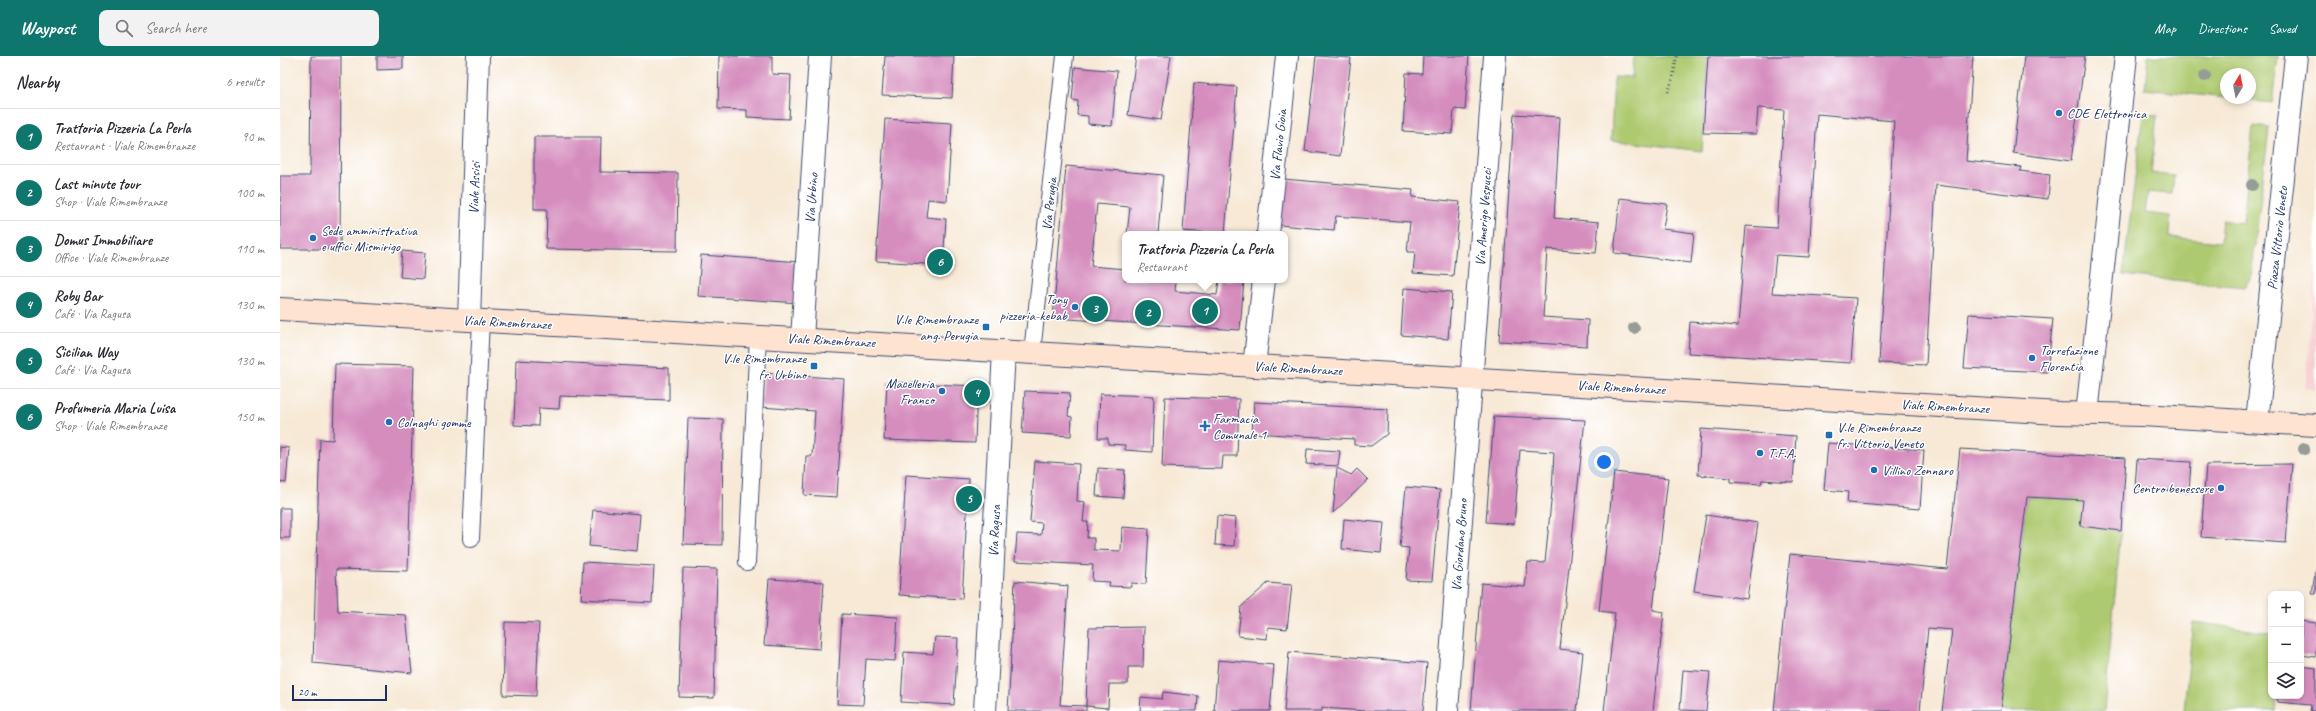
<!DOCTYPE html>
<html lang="en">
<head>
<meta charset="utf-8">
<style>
  :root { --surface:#fff; --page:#f2f2f3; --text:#2b2b33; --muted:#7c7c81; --line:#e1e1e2; --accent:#0f766e }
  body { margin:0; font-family:Caveat,sans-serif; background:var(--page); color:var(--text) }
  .controls { position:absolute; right:12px; bottom:12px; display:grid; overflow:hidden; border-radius:8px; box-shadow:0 2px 6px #0003 }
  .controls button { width:36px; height:36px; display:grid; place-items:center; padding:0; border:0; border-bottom:1px solid var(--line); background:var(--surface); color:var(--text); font:20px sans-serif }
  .compass { position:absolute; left:1940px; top:12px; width:36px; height:36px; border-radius:50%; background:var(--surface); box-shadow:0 2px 6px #0003; rotate:10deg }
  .scale { position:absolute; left:12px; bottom:10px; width:95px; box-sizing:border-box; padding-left:4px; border:2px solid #1b2f5e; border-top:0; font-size:11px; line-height:14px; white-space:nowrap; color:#1b2f5e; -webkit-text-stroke:3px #fff; paint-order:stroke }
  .you { position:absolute; left:1324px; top:406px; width:14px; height:14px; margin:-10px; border:3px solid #fff; border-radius:50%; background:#1a73e8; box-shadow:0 0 0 6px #1a73e833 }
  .badge { display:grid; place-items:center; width:26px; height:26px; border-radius:50%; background:var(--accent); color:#fff; font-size:13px; font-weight:700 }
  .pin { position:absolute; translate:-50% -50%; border:2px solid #fff; box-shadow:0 1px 4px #0006 }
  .popup { position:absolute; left:842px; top:175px; width:166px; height:52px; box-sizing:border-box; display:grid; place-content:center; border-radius:8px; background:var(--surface); filter:drop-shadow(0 1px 3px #0005); font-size:13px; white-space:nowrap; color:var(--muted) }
  .popup b { font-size:15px; color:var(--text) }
  .popup::after { content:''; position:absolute; left:50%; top:100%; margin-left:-8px; border:8px solid transparent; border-top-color:var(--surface) }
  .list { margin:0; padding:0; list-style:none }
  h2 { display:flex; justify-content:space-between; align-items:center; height:52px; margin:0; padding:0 16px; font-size:17px }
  h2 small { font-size:13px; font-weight:400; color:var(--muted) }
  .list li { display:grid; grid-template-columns:26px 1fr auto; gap:12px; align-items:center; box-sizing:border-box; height:56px; padding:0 16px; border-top:1px solid var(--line) }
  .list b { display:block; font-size:15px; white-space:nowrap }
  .list p { margin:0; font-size:13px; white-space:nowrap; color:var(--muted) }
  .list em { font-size:13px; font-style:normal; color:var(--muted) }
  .icon { flex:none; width:22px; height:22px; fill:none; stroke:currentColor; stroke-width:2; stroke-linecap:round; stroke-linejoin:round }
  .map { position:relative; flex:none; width:2036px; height:655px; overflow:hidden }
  header { display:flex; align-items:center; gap:24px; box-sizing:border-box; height:56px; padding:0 20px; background:var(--accent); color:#fff }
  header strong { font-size:19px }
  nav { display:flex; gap:22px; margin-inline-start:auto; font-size:14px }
  .search { width:280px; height:36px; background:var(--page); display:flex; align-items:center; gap:10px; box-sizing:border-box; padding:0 14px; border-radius:8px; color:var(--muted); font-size:15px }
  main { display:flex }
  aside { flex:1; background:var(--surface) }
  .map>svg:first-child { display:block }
</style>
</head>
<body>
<header>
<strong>Waypost</strong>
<div class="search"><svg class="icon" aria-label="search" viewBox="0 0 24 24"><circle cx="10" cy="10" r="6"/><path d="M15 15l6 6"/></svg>Search here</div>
<nav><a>Map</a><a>Directions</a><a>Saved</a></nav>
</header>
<main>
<aside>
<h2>Nearby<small>6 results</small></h2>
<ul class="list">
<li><span class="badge">1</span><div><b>Trattoria Pizzeria La Perla</b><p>Restaurant · Viale Rimembranze</p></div><em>90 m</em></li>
<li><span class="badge">2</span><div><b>Last minute tour</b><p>Shop · Viale Rimembranze</p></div><em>100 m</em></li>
<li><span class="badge">3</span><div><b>Domus Immobiliare</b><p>Office · Viale Rimembranze</p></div><em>110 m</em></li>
<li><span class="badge">4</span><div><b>Roby Bar</b><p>Café · Via Ragusa</p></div><em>130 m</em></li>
<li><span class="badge">5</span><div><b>Sicilian Way</b><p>Café · Via Ragusa</p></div><em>130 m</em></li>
<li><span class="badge">6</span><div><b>Profumeria Maria Luisa</b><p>Shop · Viale Rimembranze</p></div><em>150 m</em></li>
</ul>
</aside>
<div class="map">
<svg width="2036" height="655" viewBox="0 0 2036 655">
  <rect width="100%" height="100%" fill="#fff"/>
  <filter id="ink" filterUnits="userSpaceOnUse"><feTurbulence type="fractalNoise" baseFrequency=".025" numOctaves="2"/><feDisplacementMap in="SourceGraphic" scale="8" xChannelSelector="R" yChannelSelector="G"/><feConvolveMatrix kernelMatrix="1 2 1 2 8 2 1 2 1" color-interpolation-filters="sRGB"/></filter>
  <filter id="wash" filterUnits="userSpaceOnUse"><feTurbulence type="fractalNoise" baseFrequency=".012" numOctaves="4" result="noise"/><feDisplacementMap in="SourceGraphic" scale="16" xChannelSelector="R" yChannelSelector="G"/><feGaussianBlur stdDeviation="0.9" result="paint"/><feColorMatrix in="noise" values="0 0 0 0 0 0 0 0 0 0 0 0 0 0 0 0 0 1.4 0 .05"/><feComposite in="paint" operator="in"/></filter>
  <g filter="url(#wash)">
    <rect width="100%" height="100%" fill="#f7e9d6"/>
    <path fill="#f7cfd2" d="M2036 212V333H2025Z"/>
    <path fill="#aeca70" stroke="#647c67" d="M1354 0H1428L1422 95 1331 84 1334 21 1352 22Z
      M1868 0H1998L1992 47 1948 42H1970V18H1946V42L1865 33Z
      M1863 58 1877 59 1871 117 1894 120 1892 138 1868 136 1865 157 1890 160 1889 181 1940 186 1942 164 1963 167 1973 70 1989 72 1971 222 1964 231 1843 219Z
      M1747 441 1803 444 1841 475 1824 655H1721Z
      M1913 566 1991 577V640H1997L1995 655H1904Z"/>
    <g id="blocks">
      <path fill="#d58dbe" d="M31 0H61L60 193H0V120H30Z
        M97 0H123V13L97 14Z
        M439 0H492V18L511 19 509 63 467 61V54L438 53Z
        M605 0H674L672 42 602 39Z
        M856 0H891L881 64 848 59Z
        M1036 0 1071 2 1060 100 1025 95Z
        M1143 0H1189L1185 54 1174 53 1172 78 1123 75 1126 17 1142 18Z
        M1428 0H1693L1686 105 1741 111 1740 115 1770 119 1768 143 1656 129 1646 309 1599 307 1614 65 1537 58 1529 201 1496 199 1492 237 1576 242 1571 307 1408 297 1410 266 1458 270 1466 170 1497 172 1504 54 1478 52 1476 78 1423 77Z
        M1744 0H1805L1791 105 1733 97Z
        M795 11 837 15 832 70 808 68V60L797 59 798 45 792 44Z
        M914 27 957 31 945 178 903 175Z
        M1234 58 1280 61 1274 162 1319 166 1316 197 1267 193 1263 261 1308 264 1307 290 1219 285Z
        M605 63 672 67 667 145 648 143 646 161 666 163 663 209 596 205Z
        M254 81H321L320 116 398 117 397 195 266 193 267 153H254Z
        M786 110 883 119 878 178H847L850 151 817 148 811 210 845 213V224H896L895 235 937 239 939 224H964L960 274 773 262Z
        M1003 123 1133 134 1132 141 1180 146 1173 220 1133 217 1135 196H1127L1130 166 1056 160 1054 174 999 169Z
        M1340 142 1387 148 1383 173 1414 177 1411 207 1334 197Z
        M122 195 145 197 143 223 120 221Z
        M421 199 521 206 519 247 418 240Z
        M1124 232 1172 236 1168 283 1121 279Z
        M1689 258 1773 263 1767 316 1684 312Z
        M236 304 389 312V344L280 340 279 353 259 352 258 370 234 369Z
        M55 308 134 310 128 515 56 513 58 555 126 559 132 617 33 607 40 383 53 384Z
        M484 317 564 323 557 441 524 439 526 400H532L535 355 481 351Z
        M607 326 697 330 695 387 604 384Z
        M745 335 790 337 788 360 792 361 791 380 742 377Z
        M820 338 874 340 872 396 845 394V389L828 388V382H818Z
        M885 341 959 343 957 400H943L942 413 882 411Z
        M974 346 1108 353 1107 378 1091 390 1074 389V383L972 377Z
        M1214 360 1305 364 1280 593 1303 596 1297 655H1191L1201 527 1245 531 1248 506 1265 507 1272 436 1274 396 1240 394 1234 468 1206 466Z
        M408 362 443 363 442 489 403 488Z
        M1421 373 1516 380 1513 426 1482 424 1481 428 1450 426V422L1418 419Z
        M1548 387 1644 394 1640 453 1567 447 1568 436 1544 434Z
        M0 391 9 392 6 427 0 426Z
        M1027 393 1060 395 1058 410 1026 408Z
        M1680 393 1846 402 1841 475 1800 470 1803 444 1747 441 1721 655H1662L1672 574 1648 572 1640 655H1494L1510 498 1667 513Z
        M1857 403 1911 406 1909 436 1855 432Z
        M755 405 799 408 797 445 805 446 803 466H808L807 482H814V494L841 495 842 471 869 473 866 528 851 527V531L829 530 830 526 812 525 813 509 735 505 737 478 761 479 762 467 750 466Z
        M2012 408 2006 487 1921 481 1926 409Z
        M818 412 845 414 843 442 816 440Z
        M1057 412 1071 419 1077 413 1088 424 1053 457Z
        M1334 416 1388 422 1373 554 1384 556 1373 655H1324L1335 557 1319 555Z
        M626 419 689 423 682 543 619 539Z
        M1126 431 1160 434 1152 525 1126 524 1129 492 1120 491Z
        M0 452H10V482H0Z
        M313 454 360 458 357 495 309 490Z
        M1426 459 1478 467 1467 543 1414 535Z
        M937 460 956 462 954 490 935 489Z
        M1064 463 1104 467 1101 497 1062 493Z
        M303 506 374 510 372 547 301 543Z
        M403 512 437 513 434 642 399 641Z
        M2035 516H2036V538H2032Z
        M489 523 544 526 540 593 484 589Z
        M735 525 788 530 780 649 806 650V655H728Z
        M988 527 1012 529 1007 573 988 571 987 583 958 580 961 551Z
        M562 558 618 561 615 605 586 603 583 649 557 648Z
        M2021 565 2036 567V601L2021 599Z
        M225 566 259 567 256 640 223 639Z
        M864 571 863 611H848V628H829L828 652 806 650 809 572Z
        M655 581 678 582 674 649 621 646 624 596 653 598Z
        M1009 596 1147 607 1143 655H1085L1042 652V655H1004Z
        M938 604 994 609 990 655H934Z
        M2021 610 2036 612V655H2030L2031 649 1997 646 1998 640H2021Z
        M1403 614 1430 616 1426 655 1400 654Z
        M883 636 918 640 917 655H860L861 641 882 643Z"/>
    </g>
  </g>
  <g filter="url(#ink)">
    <use href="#blocks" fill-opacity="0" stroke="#3c4b70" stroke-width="1"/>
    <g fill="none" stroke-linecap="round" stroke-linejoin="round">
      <defs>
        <path id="lane" d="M752 296 785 0
          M191 483 201 264
          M467 506 478 280"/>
        <path id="street" d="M988 178 1007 0
          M189 264 198 0
          M522 283 540 0
          M974 310 984 224
          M1807 358 1846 0
          M1977 365 2016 0
          M705 655 724 295
          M1167 655 1215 0"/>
        <path id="secondary" d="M0 253 1779 357 1861 359 2036 369"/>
      </defs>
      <use href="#lane" stroke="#3c4b70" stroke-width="18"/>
      <use href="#street" stroke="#3c4b70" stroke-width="24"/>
      <use href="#secondary" stroke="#3c4b70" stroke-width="24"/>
      <path stroke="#3c4b70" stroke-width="2.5" stroke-dasharray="1 3" stroke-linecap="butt" d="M1388 36 1393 22 1397 0"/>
      <use href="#lane" stroke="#fff" stroke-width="16"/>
      <use href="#street" stroke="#fff" stroke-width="22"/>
      <use href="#secondary" stroke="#fee3d1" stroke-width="22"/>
    </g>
    <g fill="#969d97">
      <circle cx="1925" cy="20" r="6"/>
      <circle cx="1972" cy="129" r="6"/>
      <circle cx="1354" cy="272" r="6"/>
      <circle cx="2024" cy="393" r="6"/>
    </g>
  </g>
  <g fill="#1f6fb2" stroke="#fff" stroke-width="1.5">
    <circle cx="1779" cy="57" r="4"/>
    <circle cx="33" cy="182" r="4"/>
    <circle cx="795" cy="251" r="4"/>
    <rect x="702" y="267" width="8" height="8" rx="2"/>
    <circle cx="1752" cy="302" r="4"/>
    <rect x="530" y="306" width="8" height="8" rx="2"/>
    <circle cx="662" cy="335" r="4"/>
    <circle cx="109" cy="366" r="4"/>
    <path d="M923 364h4v4h4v4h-4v4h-4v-4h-4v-4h4z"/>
    <rect x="1545" y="375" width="8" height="8" rx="2"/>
    <circle cx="1480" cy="397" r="4"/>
    <circle cx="1594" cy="414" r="4"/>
    <circle cx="1941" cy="432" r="4"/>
  </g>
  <g text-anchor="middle" stroke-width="3" stroke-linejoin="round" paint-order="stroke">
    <g font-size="14" fill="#1b2f5e" stroke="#fff" text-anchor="start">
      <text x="1787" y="62">CDE Elettronica</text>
      <text x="41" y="179">Sede amministrativa<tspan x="41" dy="16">e uffici Mismirigo</tspan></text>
      <text x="787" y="248" text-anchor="end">Tony<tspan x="787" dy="16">pizzeria-kebab</tspan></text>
      <text x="698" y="268" text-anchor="end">V.le Rimembranze<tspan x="698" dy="16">ang. Perugia</tspan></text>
      <text x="1760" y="299">Torrefazione<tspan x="1760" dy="16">Florentia</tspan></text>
      <text x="526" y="307" text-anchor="end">V.le Rimembranze<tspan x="526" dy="16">fr. Urbino</tspan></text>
      <text x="654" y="332" text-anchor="end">Macelleria<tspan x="654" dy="16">Franco</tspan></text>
      <text x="933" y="367">Farmacia<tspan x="933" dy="16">Comunale 1</tspan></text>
      <text x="117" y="371">Colnaghi gomme</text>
      <text x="1557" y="376">V.le Rimembranze<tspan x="1557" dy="16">fr. Vittorio Veneto</tspan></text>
      <text x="1488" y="402">T.F.A.</text>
      <text x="1602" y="419">Villino Zennaro</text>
      <text x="1933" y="437" text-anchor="end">Centro benessere</text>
    </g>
    <g font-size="14" fill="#1b2f5e" stroke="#fff">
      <text transform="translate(998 89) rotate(-84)" y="5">Via Flavio Gioia</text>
      <text transform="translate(194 132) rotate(-88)" y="5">Viale Assisi</text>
      <text transform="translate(531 142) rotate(-86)" y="5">Via Urbino</text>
      <text transform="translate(769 148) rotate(-84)" y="5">Via Perugia</text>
      <text transform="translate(1203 161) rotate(-86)" y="5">Via Amerigo Vespucci</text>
      <text transform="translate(1997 182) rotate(-84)" y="5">Piazza Vittorio Veneto</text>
      <text transform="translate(227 266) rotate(3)" y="5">Viale Rimembranze</text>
      <text transform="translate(551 284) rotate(3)" y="5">Viale Rimembranze</text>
      <text transform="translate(1018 312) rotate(3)" y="5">Viale Rimembranze</text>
      <text transform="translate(1341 331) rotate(3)" y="5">Viale Rimembranze</text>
      <text transform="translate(1665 350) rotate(3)" y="5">Viale Rimembranze</text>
      <text transform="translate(714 475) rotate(-87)" y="5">Via Ragusa</text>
      <text transform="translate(1179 489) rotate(-86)" y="5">Via Giordano Bruno</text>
    </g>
  </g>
</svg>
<div class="controls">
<button>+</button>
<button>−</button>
<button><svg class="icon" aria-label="layers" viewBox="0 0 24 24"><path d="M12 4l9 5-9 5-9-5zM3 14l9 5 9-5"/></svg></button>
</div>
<svg class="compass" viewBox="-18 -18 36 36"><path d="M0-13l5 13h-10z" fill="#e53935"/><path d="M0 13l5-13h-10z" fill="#7c7c81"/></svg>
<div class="scale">20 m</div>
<div class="you"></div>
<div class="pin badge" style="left:925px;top:255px">1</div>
<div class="popup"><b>Trattoria Pizzeria La Perla</b>Restaurant</div>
<div class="pin badge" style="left:868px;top:257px">2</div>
<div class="pin badge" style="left:815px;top:253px">3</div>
<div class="pin badge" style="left:697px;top:337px">4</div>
<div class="pin badge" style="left:689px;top:443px">5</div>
<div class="pin badge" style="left:660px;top:206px">6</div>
</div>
</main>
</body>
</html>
